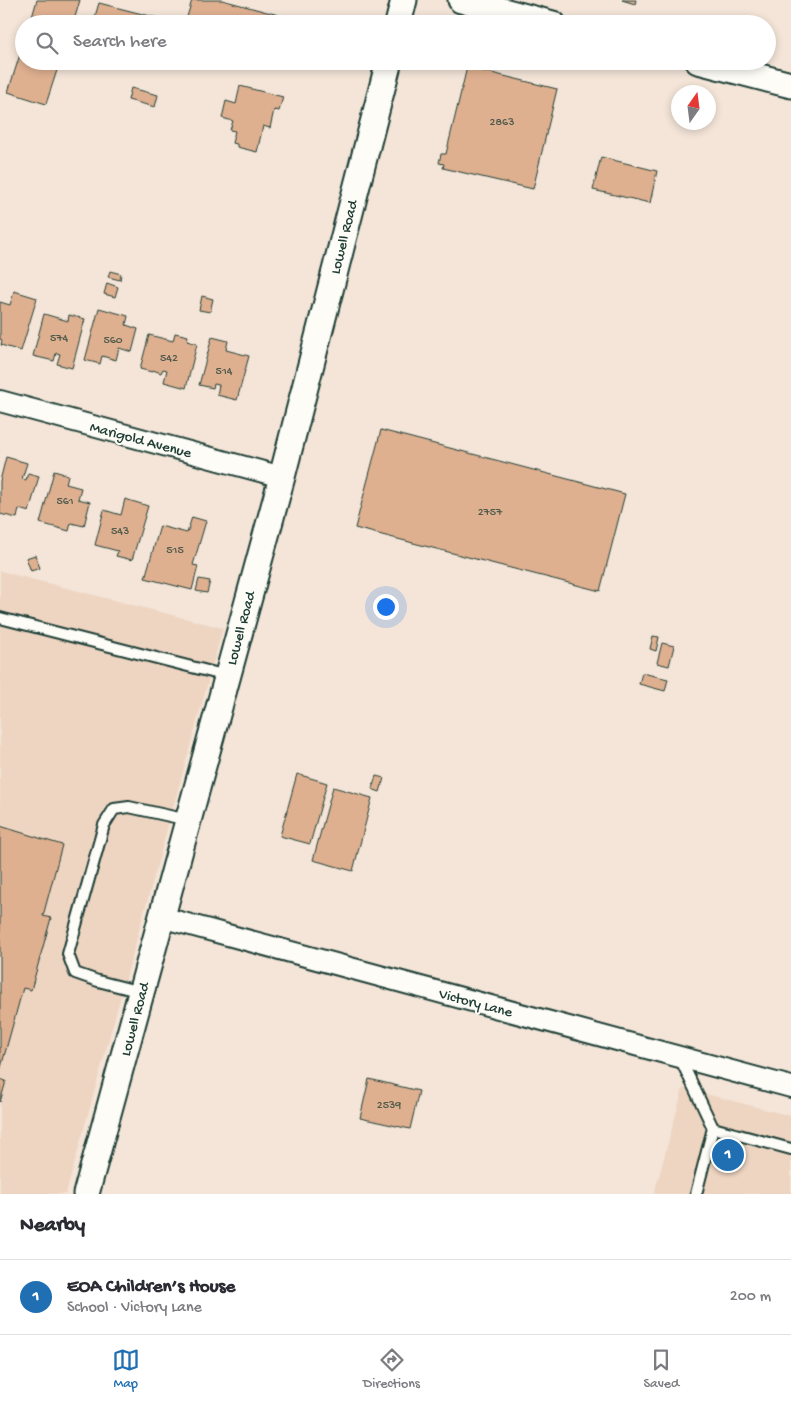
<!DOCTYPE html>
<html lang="en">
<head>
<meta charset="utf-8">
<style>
  :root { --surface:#fff; --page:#f7f7f7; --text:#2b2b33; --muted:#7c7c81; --line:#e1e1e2; --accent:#1f6fb2 }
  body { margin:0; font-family:"Gochi Hand",sans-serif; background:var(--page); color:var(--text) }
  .compass { position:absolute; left:671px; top:85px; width:45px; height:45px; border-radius:50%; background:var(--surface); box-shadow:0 2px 8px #0003; rotate:14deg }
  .you { position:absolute; left:385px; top:606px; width:18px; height:18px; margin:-12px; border:4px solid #fff; border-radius:50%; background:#1a73e8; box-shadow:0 0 0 8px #1a73e833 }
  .badge { display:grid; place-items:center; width:32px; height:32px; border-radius:50%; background:var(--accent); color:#fff; font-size:16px; font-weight:700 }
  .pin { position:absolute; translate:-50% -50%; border:2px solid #fff; box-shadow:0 1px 5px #0006 }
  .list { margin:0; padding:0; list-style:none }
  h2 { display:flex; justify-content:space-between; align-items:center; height:65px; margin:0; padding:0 20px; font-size:21px }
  h2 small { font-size:16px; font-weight:400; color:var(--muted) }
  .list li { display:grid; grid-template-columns:32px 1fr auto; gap:15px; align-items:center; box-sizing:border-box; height:75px; padding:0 20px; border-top:1px solid var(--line) }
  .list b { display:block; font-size:19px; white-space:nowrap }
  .list p { margin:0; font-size:16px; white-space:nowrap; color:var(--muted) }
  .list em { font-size:16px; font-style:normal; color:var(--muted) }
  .icon { flex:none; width:28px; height:28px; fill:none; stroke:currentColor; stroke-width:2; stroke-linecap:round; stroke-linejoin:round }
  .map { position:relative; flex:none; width:791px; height:1194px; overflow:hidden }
  .search { position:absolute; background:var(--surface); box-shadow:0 2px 8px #0003; left:15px; right:15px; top:15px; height:55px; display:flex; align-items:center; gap:12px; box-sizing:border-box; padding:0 18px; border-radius:28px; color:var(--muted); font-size:19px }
  .sheet { height:140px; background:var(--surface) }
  nav { display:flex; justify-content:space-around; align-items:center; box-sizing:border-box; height:70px; border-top:1px solid var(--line); background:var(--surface); font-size:14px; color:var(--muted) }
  nav a { display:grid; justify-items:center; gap:2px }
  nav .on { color:var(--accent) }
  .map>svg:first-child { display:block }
</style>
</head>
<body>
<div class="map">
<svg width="791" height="1194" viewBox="0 0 791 1194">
  <rect width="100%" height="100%" fill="#f4e5d8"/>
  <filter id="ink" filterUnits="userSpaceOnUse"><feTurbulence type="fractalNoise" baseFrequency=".02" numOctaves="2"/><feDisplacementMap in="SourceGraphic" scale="10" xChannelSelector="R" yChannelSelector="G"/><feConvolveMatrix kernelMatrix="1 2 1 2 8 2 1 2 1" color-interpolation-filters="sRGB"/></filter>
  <g filter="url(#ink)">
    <path fill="#eed5c2" d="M0 571 223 628 66 1194H0Z
      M683 1088 791 1116V1194H654Z"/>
    <path fill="#dfb090" stroke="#1f3d34" d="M37 0H80L73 24H30Z
      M192 0H222L297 20 296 24H185Z
      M622 0H636L635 4Z
      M99 3 158 18 156 24 93 23Z
      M24 42V61H60L46 104 8 92Z
      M467 67 557 89 533 189 443 168 444 164 439 163 441 154H446Z
      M240 86 283 97 279 111 274 110 270 128 263 126 257 152 237 147V144L232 143 235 131 230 130 233 121 222 118 226 101 236 104Z
      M131 88 158 95 155 107 128 100Z
      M601 157 657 171 650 203 593 190Z
      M110 271 121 274 120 280 108 277Z
      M107 283 118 287 115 297 104 294Z
      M14 291 37 298 21 351 1 345 2 340 0 339V302L10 305Z
      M202 296 213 299 210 312 199 310Z
      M99 308 128 316 126 325 138 329 132 352 119 348 116 360 102 356 100 364 85 360Z
      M44 314 68 321 69 315 85 319 72 368 57 364 60 354 56 353 54 361 33 356Z
      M175 333 188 336 187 341 197 344 186 388 164 382 167 370 163 369 161 373 153 370 152 372 140 369 149 335 173 341Z
      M212 337 228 341 226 350 249 356 237 400 217 395 219 385 214 384 213 388 199 385Z
      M381 430 625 494 600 591 355 528Z
      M6 457 27 463 22 479 26 480 28 473 39 476 29 512 19 509 17 518 0 514V481Z
      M54 471 68 475 66 484 81 488 78 499 90 502 84 526 71 523 69 531 40 523Z
      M125 499 148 506 132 560 116 556 118 551 95 545 104 510 121 515Z
      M192 517 206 521 193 565 198 566 192 590 145 578 160 526 187 533Z
      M35 555 40 568 31 571 26 558Z
      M199 579 210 581 207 593 196 591Z
      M653 636 659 637 656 651 650 649Z
      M662 643 674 646 669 666 657 663Z
      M642 673 668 679 665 691 639 684Z
      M297 774 327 783 310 844 280 836Z
      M376 776 384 778 380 792 372 789Z
      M333 787 372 798 353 871 313 860Z
      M0 826 62 845 43 916 51 918 31 990 23 988 0 1071Z
      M0 1079 6 1081 0 1102Z
      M369 1079 419 1091 410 1129 360 1118Z"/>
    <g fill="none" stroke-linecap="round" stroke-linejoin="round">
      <defs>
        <path id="service" d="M0 618 227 676
          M141 992 98 981 75 973 68 954 104 825 114 809 129 807 188 820
          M680 1058 713 1128 696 1194
          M713 1128 791 1149"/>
        <path id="minor" d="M0 401 282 477
          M161 917 791 1087"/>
        <path id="tertiary" d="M461 0 553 24
          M398 24 404 0
          M698 61 791 85
          M86 1194 282 477 389 61"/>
      </defs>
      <use href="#service" stroke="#1f3d34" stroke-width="14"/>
      <use href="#minor" stroke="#1f3d34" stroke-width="24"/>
      <use href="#tertiary" stroke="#1f3d34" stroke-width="29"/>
      <use href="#service" stroke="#fdfcf7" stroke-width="10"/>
      <use href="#minor" stroke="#fdfcf7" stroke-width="20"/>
      <use href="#tertiary" stroke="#fdfcf7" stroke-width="25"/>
    </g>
  </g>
  <g text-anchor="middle" stroke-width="4" stroke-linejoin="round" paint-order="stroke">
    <g font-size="12" fill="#4f5a4b">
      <text x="502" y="125">2863</text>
      <text x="59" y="341">574</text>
      <text x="113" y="343">560</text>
      <text x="169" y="361">542</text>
      <text x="224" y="374">514</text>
      <text x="65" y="504">561</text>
      <text x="490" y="515">2757</text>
      <text x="120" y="534">543</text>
      <text x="175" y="553">515</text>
      <text x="389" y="1108">2539</text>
    </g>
    <g font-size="15" fill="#1f3d34" stroke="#fdfcf7">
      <text transform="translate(343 237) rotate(-76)" y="5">Lowell Road</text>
      <text transform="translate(141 439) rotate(15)" y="5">Marigold Avenue</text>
      <text transform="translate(240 628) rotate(-75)" y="5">Lowell Road</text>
      <text transform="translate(476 1002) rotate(15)" y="5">Victory Lane</text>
      <text transform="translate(134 1019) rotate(-75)" y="5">Lowell Road</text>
    </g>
  </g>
</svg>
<svg class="compass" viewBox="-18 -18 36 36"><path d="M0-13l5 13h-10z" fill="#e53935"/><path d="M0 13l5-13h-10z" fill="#7c7c81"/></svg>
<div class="you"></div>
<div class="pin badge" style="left:728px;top:1155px">1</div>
<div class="search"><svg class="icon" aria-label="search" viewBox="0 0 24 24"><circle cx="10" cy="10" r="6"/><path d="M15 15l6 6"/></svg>Search here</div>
</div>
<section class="sheet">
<h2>Nearby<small></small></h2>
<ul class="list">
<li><span class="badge">1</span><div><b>EOA Children’s House</b><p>School · Victory Lane</p></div><em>200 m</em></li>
</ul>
</section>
<nav>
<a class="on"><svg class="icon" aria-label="map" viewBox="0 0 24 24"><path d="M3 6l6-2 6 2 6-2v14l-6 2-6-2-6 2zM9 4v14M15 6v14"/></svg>Map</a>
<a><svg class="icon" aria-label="directions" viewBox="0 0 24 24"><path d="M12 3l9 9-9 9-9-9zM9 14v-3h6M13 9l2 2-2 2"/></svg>Directions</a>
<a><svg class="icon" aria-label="saved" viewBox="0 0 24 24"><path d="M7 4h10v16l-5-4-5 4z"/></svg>Saved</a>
</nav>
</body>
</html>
